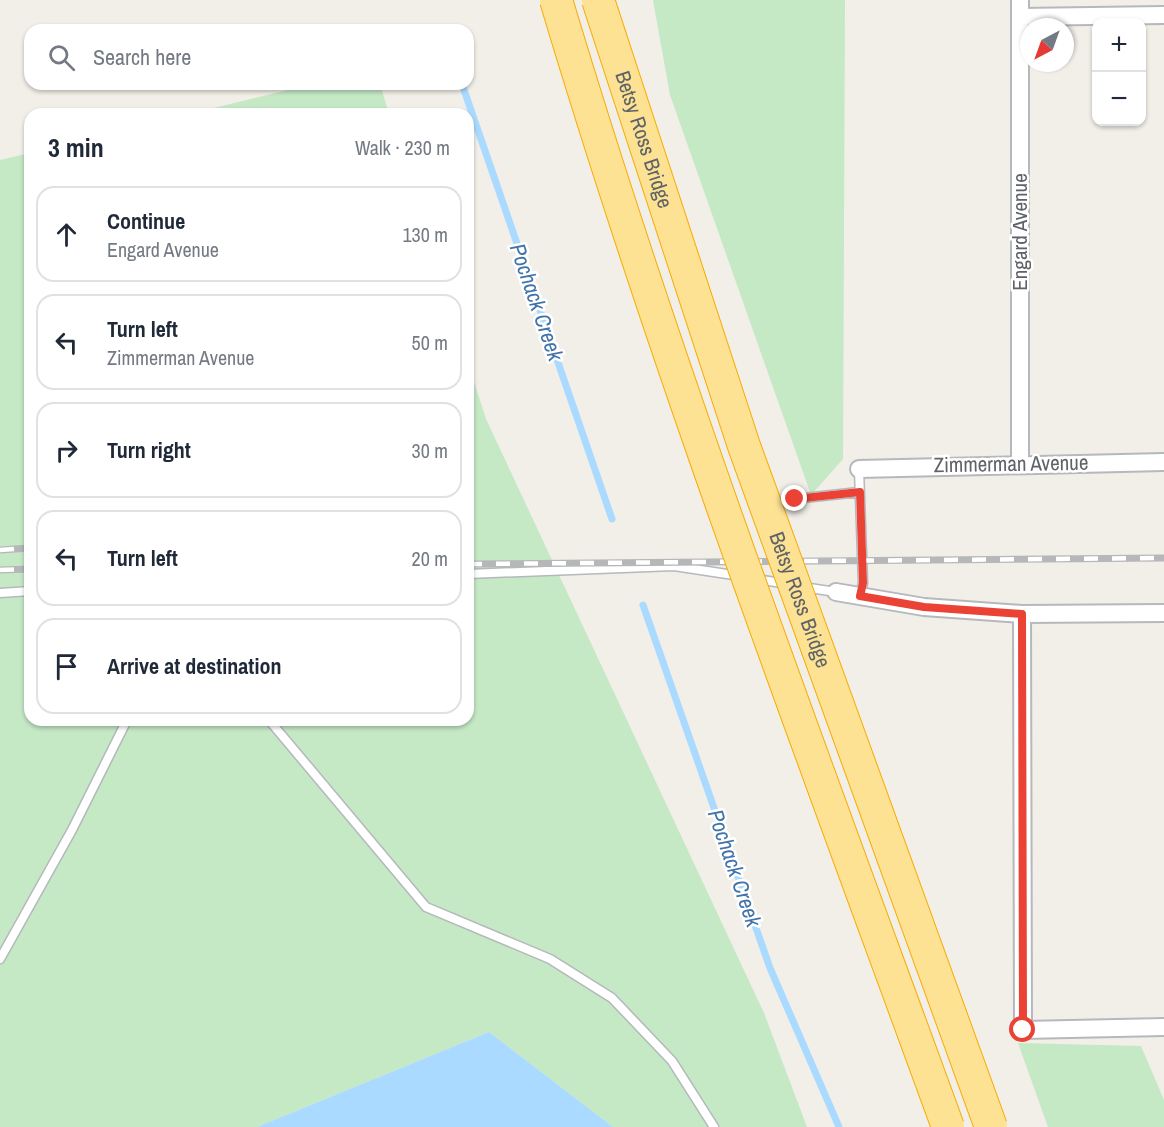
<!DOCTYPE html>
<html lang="en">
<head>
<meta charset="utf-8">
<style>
  :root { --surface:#fff; --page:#f6f6f7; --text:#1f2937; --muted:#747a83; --line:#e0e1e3 }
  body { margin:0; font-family:"Archivo Narrow",sans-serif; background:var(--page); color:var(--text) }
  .controls { position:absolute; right:18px; top:18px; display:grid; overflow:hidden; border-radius:12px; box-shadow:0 2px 4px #0004 }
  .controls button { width:54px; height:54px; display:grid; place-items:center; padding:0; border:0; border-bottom:2px solid var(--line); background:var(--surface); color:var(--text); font:30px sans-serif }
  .compass { position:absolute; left:1020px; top:18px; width:54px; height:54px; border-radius:50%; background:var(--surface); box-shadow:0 2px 4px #0004; rotate:221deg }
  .stop { position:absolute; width:18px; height:18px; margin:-14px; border:4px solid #ea4335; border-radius:50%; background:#fff }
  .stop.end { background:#ea4335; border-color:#fff; box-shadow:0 2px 6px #0008 }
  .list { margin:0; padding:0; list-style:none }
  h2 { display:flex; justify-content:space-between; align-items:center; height:78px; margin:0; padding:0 24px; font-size:26px }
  h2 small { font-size:20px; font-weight:400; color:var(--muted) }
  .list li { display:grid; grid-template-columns:39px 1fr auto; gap:18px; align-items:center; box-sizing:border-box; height:96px; margin:0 12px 12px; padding:0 12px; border:2px solid var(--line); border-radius:18px }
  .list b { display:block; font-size:22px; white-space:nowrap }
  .list p { margin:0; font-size:20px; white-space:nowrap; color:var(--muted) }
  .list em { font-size:20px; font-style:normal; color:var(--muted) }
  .icon { flex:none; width:33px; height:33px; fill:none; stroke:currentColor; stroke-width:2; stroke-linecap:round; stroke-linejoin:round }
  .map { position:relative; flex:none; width:1164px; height:1127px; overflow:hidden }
  .search { position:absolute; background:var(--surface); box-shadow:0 2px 4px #0004; left:24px; top:24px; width:450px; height:66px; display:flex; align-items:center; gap:15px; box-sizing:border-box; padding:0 21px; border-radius:18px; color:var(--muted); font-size:22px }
  .panel { position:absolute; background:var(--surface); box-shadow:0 2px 4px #0004; left:24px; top:108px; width:450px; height:618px; border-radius:18px }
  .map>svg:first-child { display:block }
</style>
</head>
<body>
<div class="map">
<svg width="1164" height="1127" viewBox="0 0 1164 1127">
  <rect width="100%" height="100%" fill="#f1efe8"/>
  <path fill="#c5e8c5" d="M653 0H845L843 459 811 495 670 95Z
    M312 84H380L389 114H189Z
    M30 153V720H468V363L486 419 764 1013 807 1127H613L489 1032 257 1127H0V160Z
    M1018 1043 1141 1046 1164 1100V1127H1048Z"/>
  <path fill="#aadaff" d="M489 1032 613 1127H257Z"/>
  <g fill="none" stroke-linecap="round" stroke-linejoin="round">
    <path stroke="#aadaff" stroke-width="7" d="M462 84 612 519
      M643 605 770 968 839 1127"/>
    <defs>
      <path id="service" d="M859 469 863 583 860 596
        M795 499 859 492
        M468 574 674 566 740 576
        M756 579 788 584
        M803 587 836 592
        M0 593 30 591
        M269 720 426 907 550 959 612 998 672 1061 714 1127
        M0 959 72 830 127 720"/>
      <path id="minor" d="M1020 0V464
        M1020 17 1164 15
        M859 469 1164 462
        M836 592 924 607 1022 614 1164 613
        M1022 614 1023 1030 1164 1027"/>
    </defs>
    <use href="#service" stroke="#b5b8bc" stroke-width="11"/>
    <use href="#minor" stroke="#b5b8bc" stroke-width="20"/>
    <use href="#service" stroke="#fff" stroke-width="8"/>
    <use href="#minor" stroke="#fff" stroke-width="16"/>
    <defs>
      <path id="rail" d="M0 550 30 548
        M468 564 1164 558
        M0 570 30 569"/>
    </defs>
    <use href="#rail" stroke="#b6b7b8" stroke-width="7"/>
    <use href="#rail" stroke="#fff" stroke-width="4.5" stroke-dasharray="14" stroke-linecap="butt"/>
    <defs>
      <g id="motorway-bridge">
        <path d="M556 0C670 381 812 754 948 1127"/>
        <path id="s1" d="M598 0 744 446 991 1127"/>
      </g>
    </defs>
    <use href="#motorway-bridge" stroke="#f9ab00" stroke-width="34" stroke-linecap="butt"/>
    <use href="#motorway-bridge" stroke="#fde293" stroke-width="32"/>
  </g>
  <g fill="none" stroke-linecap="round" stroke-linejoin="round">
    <path stroke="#ea4335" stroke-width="8" d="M795 499 860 492 863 583 860 596 924 607 1022 614 1023 1030"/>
  </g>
  <g text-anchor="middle" stroke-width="5" stroke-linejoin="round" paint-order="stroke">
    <g font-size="21" fill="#5f6368" stroke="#fff">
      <text dy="7" stroke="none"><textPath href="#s1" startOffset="147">Betsy Ross Bridge</textPath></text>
      <text transform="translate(1020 232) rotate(-90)" y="7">Engard Avenue</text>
      <text transform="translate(1011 464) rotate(-1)" y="7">Zimmerman Avenue</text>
      <text dy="7" stroke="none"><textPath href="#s1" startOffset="633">Betsy Ross Bridge</textPath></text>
    </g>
    <g font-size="22" font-style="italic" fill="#4174aa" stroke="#fff">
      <text transform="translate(537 302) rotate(71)" y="8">Pochack Creek</text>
      <text transform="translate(735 868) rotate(71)" y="8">Pochack Creek</text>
    </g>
  </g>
</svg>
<div class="controls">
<button>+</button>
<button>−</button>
</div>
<svg class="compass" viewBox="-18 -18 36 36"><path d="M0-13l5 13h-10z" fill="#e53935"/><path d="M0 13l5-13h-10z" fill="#747a83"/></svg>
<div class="stop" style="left:1023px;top:1030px"></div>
<div class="stop end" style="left:795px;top:499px"></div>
<div class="search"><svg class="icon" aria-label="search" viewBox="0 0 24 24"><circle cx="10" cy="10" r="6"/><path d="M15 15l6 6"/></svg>Search here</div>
<section class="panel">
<h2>3 min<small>Walk · 230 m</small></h2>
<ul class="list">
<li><svg class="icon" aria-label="ahead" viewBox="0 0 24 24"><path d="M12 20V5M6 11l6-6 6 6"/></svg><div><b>Continue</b><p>Engard Avenue</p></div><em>130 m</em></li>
<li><svg class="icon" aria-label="left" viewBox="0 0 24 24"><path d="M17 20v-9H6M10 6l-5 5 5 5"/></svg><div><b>Turn left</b><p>Zimmerman Avenue</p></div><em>50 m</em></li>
<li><svg class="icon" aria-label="right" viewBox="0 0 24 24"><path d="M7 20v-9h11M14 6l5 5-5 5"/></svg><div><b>Turn right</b></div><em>30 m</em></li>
<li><svg class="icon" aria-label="left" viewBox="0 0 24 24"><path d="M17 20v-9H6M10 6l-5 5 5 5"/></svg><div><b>Turn left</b></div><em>20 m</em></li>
<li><svg class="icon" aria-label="arrive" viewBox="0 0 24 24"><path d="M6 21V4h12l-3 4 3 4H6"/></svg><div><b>Arrive at destination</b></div></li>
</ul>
</section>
</div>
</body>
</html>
